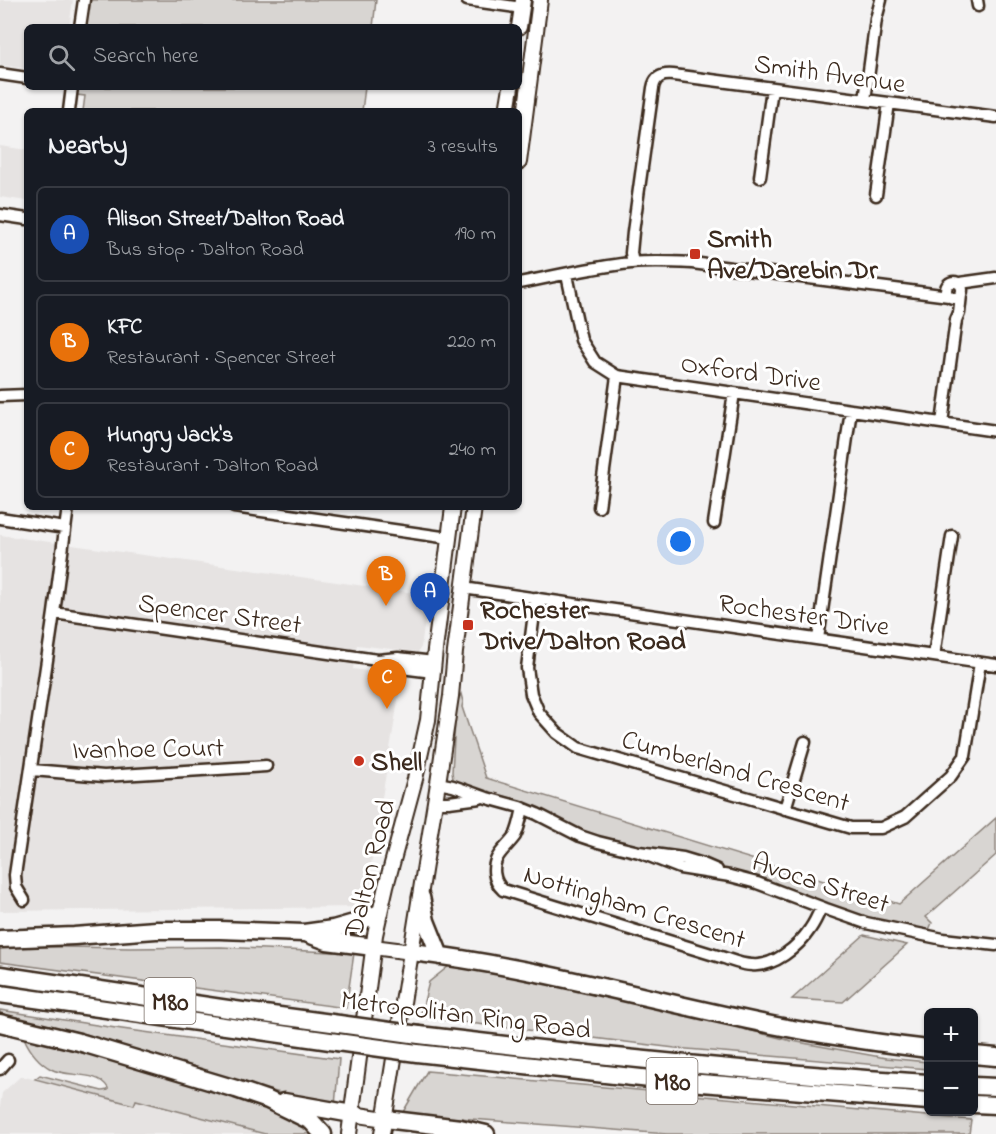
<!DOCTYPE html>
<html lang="en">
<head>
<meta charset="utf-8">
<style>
  :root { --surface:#171b24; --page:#242831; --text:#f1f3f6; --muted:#9ea1a6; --line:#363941; --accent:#1a73e8 }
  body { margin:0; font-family:"Indie Flower",sans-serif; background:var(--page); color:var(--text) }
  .controls { position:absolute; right:18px; bottom:18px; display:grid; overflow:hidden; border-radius:9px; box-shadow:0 2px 4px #0004 }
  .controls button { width:54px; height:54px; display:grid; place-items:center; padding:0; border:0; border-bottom:2px solid var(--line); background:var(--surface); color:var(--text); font:30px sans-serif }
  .you { position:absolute; left:681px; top:542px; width:21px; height:21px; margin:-15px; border:4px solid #fff; border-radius:50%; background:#1a73e8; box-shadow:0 0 0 9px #1a73e833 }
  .badge { display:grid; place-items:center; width:39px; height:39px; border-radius:50%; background:var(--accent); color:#fff; font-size:20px; font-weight:700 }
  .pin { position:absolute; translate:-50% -50px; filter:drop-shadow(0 2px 3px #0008) }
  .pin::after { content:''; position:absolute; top:32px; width:21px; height:18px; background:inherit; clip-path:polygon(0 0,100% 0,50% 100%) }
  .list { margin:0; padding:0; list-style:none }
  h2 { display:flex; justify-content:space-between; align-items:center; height:78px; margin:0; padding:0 24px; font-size:26px }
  h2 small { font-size:20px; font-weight:400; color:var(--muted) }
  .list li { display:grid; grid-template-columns:39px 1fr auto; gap:18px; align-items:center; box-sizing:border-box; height:96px; margin:0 12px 12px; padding:0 12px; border:2px solid var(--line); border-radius:9px }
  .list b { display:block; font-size:22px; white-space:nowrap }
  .list p { margin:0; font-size:20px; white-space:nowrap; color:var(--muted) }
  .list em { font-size:20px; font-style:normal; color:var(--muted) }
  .icon { flex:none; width:33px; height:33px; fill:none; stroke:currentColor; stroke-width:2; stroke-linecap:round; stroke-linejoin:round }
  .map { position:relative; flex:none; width:996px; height:1134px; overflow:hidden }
  .search { position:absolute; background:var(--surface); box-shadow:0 2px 4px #0004; left:24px; top:24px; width:498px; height:66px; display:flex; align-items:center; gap:15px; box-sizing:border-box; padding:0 21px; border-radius:9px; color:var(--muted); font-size:22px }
  .panel { position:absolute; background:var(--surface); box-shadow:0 2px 4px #0004; left:24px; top:108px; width:498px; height:402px; border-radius:9px }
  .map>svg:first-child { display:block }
</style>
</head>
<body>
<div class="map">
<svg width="996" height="1134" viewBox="0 0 996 1134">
  <rect width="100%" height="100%" fill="#f3f2f2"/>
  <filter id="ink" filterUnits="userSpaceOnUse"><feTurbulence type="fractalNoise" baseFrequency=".0167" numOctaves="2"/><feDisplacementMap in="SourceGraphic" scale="12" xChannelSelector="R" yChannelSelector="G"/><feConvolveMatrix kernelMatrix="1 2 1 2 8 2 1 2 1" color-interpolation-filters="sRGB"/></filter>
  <g filter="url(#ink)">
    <path fill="#e6e3e2" d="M0 0H73L69 27H27V69L0 65Z
      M0 146 27 150V201L0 197Z
      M0 535 429 595 421 647 418 652 357 645 353 669 402 676 364 907 0 911Z
      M21 1076 134 1105 135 1100 265 1134H0V1106L2 1093Z"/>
    <path fill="#d8d5d2" stroke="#8a8078" stroke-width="1.5" d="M89 0H376L373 27H85Z
      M78 87H365L362 111H83L85 96 77 95Z
      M461 694 463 702 462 707 486 778 899 904 996 818V855L926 917 932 923 928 932 859 916 725 870 696 858 658 853 591 834 521 801 460 784 453 779 452 772 456 705Z
      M864 935 907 945 843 1002 792 999Z
      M0 946 131 948 221 947 354 953 346 1008 0 962Z
      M449 966 576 987 792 1041 886 1058 928 1062V1069L675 1048 420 1017 429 982Z
      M0 1010 122 1029 339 1059 335 1106 247 1085 176 1065 86 1034 0 1014Z
      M24 1038 95 1056 272 1109 318 1134H265L136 1100 134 1105 35 1079 40 1075 102 1091 108 1090V1088C98 1070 67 1078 51 1069 38 1062 30 1051 24 1038Z
      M427 1071 971 1120 969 1134H667L432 1116 403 1112Z"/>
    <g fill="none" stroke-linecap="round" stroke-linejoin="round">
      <defs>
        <path id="minor" d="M467 0 522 8
          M977 0 978 6
          M80 27 84 0
          M0 74 27 78
          M865 100 876 19 881 0
          M69 111 72 87
          M760 177 772 88
          M876 195 889 103
          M0 215 27 219
          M633 263 631 253 633 232 653 88C655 77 662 74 673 75L996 117
          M567 275 581 340 595 362 617 376 996 431
          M946 290a8 8 0 1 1 16 0a8 8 0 1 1-16 0Z
          M519 283C556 276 593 267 631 263 652 261 672 262 692 263 778 274 863 285 949 296
          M960 283 996 278
          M0 396 27 395
          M942 423 956 320 959 313 961 295
          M234 507 449 538
          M599 507 617 376
          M0 518 65 528
          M714 523 734 393
          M463 588 996 665
          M536 598 527 668 531 694 539 713 557 733 578 748 851 828H881L905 817 951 776 965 756 980 663
          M54 613 370 659 378 660 398 658 434 662
          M818 639 851 410
          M934 656 952 536
          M381 661 401 668 433 672
          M32 770 104 776 266 766
          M438 783 453 786 487 798 520 807 537 814 580 836 598 842 639 852 683 858 703 864 717 870
          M435 802H449L480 798
          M523 808C521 817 519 828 515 836 510 843 504 848 499 855 491 866 493 881 503 890L724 958C733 961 743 965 752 965 774 967 798 947 810 929 815 922 818 915 821 908
          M785 809 805 742
          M639 852 680 868 730 876 757 883 826 909 866 923 943 939 996 945
          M24 900 16 887 15 875 54 613 68 507
          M0 1069 8 1060"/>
        <path id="major" d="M519 27 523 0
          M507 111 511 87
          M519 162 540 0
          M373 947 412 952
          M352 1114 385 1119
          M349 1134 375 935 386 886 415 779 428 720 435 650 453 507
          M382 1134 438 783 451 696 455 652 474 507"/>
        <path id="highway" d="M421 897 426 921 440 956
          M308 934 327 941 373 947
          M0 939 74 936 156 930H220L304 933 333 929 361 921 379 913
          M412 952C529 966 642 998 757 1022 814 1034 871 1042 928 1049
          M0 975 228 1009 339 1024
          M0 994 337 1042
          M0 1023 79 1042 236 1089 268 1100 311 1121 323 1134
          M419 1035C588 1055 758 1073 928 1083
          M417 1053 650 1079 928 1101
          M974 1055 996 1057
          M974 1086 996 1087
          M284 1102 352 1114
          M974 1104 996 1105
          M385 1119 460 1128 486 1134"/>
      </defs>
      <use href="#minor" stroke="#3b2a1e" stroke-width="15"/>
      <use href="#major" stroke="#3b2a1e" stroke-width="18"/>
      <use href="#highway" stroke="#3b2a1e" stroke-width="21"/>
      <use href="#minor" stroke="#fff" stroke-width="10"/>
      <use href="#major" stroke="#fff" stroke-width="14"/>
      <use href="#highway" stroke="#fff" stroke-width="16"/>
      <defs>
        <path id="highway-bridge" d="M339 1024 419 1035
          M337 1042 417 1053"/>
      </defs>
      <use href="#highway-bridge" stroke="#3b2a1e" stroke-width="21" stroke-linecap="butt"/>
      <use href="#highway-bridge" stroke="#fff" stroke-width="16"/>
    </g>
  </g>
  <g fill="#c8321e" stroke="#fff" stroke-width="2">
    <rect x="689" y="248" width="12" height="12" rx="3"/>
    <rect x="462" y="619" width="12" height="12" rx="3"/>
    <circle cx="359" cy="761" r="6"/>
  </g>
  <g text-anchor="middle" stroke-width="6" stroke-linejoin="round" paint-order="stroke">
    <g fill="#fff" stroke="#766a62" stroke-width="1.5">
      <rect x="144.5" y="978" width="51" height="46" rx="4.5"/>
      <rect x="646.5" y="1058" width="51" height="46" rx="4.5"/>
    </g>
    <g font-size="26" font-weight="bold" fill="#3b2a1e">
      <text x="170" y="1010">M80</text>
      <text x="672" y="1090">M80</text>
    </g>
    <g font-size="27" fill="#3b2a1e" stroke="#fff">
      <text transform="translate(830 73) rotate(8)" y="9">Smith Avenue</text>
      <text transform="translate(751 372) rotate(8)" y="9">Oxford Drive</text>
      <text transform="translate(220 613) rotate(8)" y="9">Spencer Street</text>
      <text transform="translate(804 614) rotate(8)" y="9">Rochester Drive</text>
      <text transform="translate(148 748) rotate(-1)" y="9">Ivanhoe Court</text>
      <text transform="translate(736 770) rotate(16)" y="9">Cumberland Crescent</text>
      <text transform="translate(369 868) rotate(-76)" y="9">Dalton Road</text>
      <text transform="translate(821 882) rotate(18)" y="9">Avoca Street</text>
      <text transform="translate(635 906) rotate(17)" y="9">Nottingham Crescent</text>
      <text transform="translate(466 1014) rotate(7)" y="9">Metropolitan Ring Road</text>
    </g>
    <g font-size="27" font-weight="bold" fill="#3b2a1e" stroke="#fff" text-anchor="start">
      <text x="707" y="247">Smith<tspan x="707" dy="31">Ave/Darebin Dr</tspan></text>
      <text x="480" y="618">Rochester<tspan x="480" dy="31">Drive/Dalton Road</tspan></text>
      <text x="371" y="770">Shell</text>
    </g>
  </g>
</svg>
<div class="controls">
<button>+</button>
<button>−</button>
</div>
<div class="you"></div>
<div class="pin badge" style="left:430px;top:623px;background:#1a4fb4">A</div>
<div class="pin badge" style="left:386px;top:606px;background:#e8710a">B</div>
<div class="pin badge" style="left:387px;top:709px;background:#e8710a">C</div>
<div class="search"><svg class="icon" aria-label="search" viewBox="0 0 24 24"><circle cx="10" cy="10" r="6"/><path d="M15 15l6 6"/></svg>Search here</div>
<section class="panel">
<h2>Nearby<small>3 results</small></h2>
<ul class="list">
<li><span class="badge" style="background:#1a4fb4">A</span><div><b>Alison Street/Dalton Road</b><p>Bus stop · Dalton Road</p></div><em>190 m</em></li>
<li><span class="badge" style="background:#e8710a">B</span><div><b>KFC</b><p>Restaurant · Spencer Street</p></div><em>220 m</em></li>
<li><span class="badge" style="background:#e8710a">C</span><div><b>Hungry Jack's</b><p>Restaurant · Dalton Road</p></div><em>240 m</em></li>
</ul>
</section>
</div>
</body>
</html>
